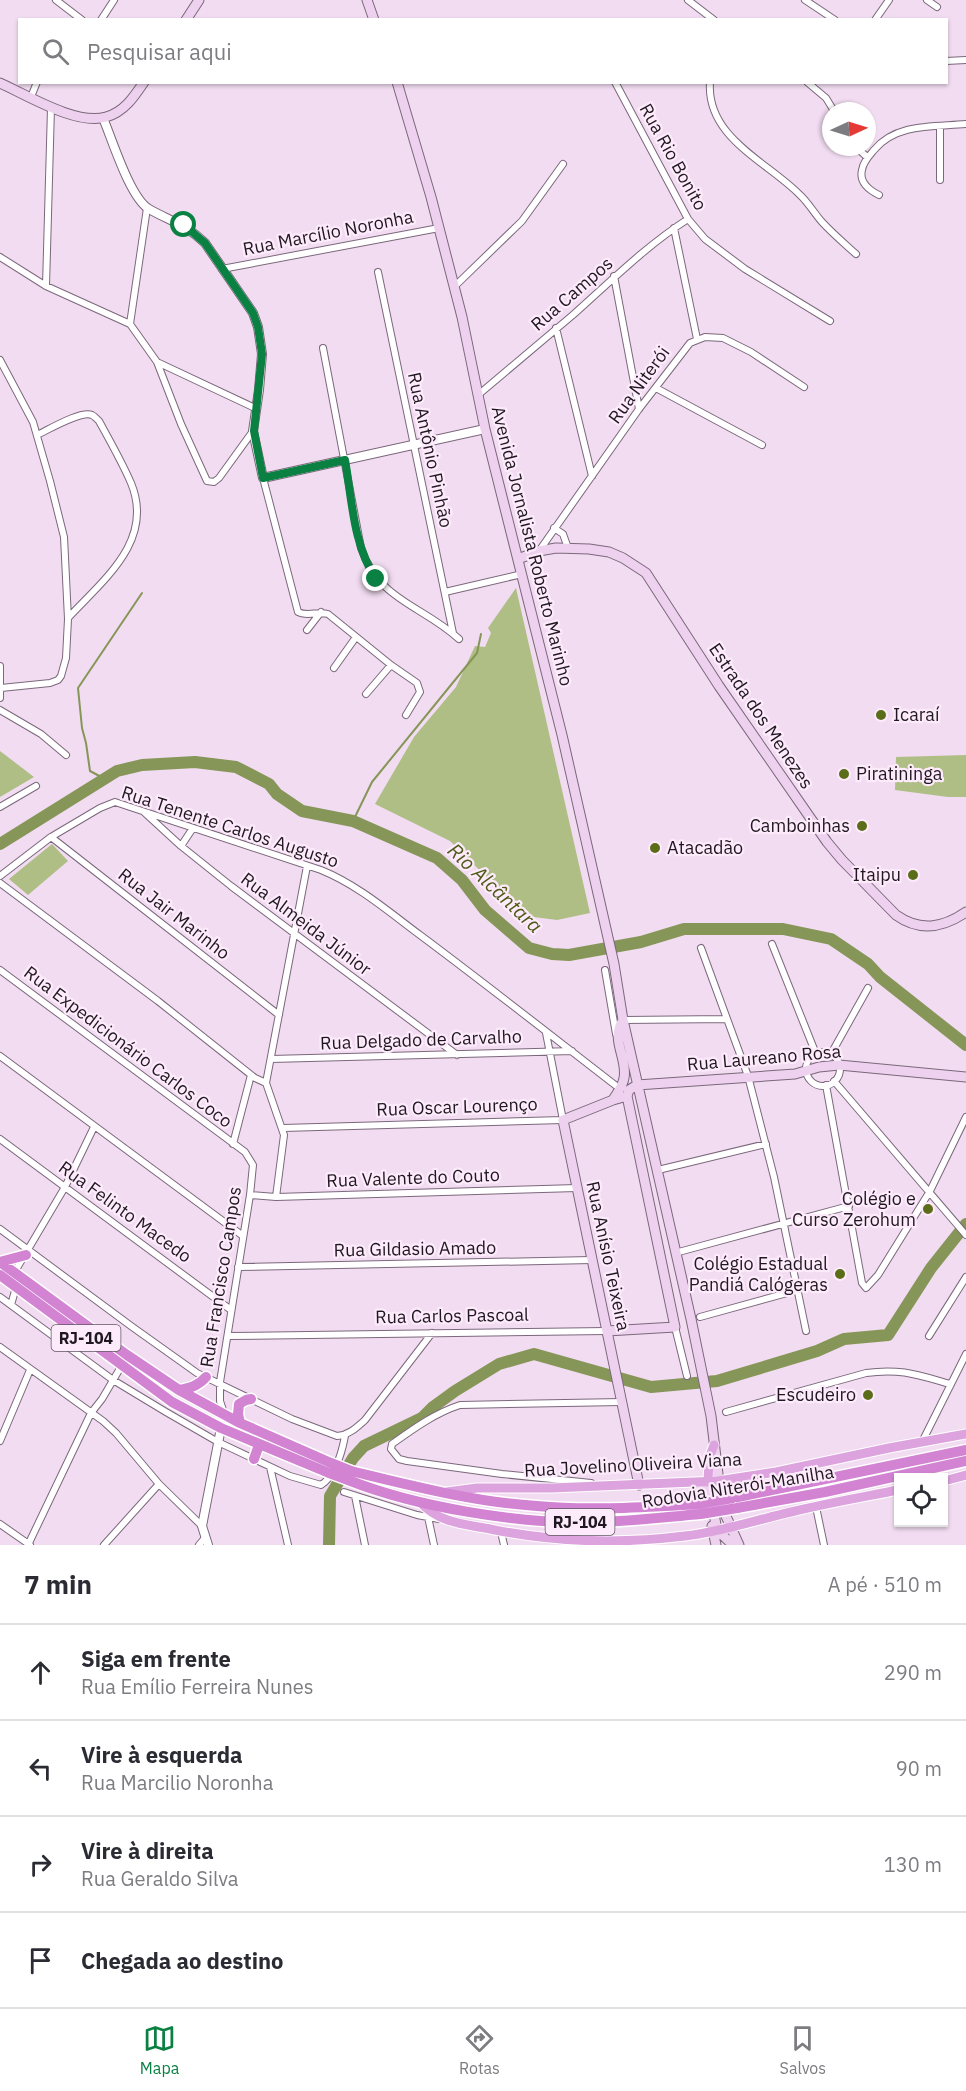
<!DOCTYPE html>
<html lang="pt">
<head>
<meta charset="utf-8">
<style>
  :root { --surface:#fff; --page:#f7f7f7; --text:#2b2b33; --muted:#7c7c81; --line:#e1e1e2; --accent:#0b8043 }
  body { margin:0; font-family:"IBM Plex Sans",sans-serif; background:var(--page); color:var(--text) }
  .controls { position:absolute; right:18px; bottom:18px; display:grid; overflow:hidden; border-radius:0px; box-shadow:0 2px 4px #0004 }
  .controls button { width:54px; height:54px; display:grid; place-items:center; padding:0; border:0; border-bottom:2px solid var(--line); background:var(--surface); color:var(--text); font:30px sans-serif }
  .compass { position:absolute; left:822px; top:102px; width:54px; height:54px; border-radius:50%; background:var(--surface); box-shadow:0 2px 4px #0004; rotate:86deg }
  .stop { position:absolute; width:18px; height:18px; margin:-14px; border:4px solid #0b8043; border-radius:50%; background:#fff }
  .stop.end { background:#0b8043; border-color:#fff; box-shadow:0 2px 6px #0008 }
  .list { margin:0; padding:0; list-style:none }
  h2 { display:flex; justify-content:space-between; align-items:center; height:78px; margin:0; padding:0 24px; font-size:26px }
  h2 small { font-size:20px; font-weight:400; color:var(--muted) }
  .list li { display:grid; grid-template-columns:39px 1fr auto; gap:18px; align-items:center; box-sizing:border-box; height:96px; padding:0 24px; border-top:2px solid var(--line) }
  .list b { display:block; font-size:22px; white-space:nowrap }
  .list p { margin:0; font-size:20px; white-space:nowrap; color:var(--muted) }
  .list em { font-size:20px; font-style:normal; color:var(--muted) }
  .icon { flex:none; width:33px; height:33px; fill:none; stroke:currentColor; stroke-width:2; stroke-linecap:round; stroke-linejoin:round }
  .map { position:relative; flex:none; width:966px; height:1545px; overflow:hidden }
  .search { position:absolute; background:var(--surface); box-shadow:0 2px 4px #0004; left:18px; right:18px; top:18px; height:66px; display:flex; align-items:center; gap:15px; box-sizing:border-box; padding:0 21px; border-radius:0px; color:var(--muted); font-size:22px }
  .sheet { height:462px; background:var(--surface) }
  nav { display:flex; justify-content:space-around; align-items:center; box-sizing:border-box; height:84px; border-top:2px solid var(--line); background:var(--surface); font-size:16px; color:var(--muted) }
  nav a { display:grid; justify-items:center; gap:3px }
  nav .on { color:var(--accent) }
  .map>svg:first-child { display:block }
</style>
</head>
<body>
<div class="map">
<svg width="966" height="1545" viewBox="0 0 966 1545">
  <rect width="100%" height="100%" fill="#f2dcf1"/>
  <path fill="#aebe84" d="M516 588 590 913 557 920 526 916 450 841 375 804 414 737 456 687 475 646 485 647 491 633 488 628Z
    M0 751 34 777 0 797Z
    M966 755V797H948L895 790 896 757Z
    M52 844 68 861 28 895 9 879Z"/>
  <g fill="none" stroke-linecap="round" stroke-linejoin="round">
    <path stroke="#869658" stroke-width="2" d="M105 779 90 771 86 743 82 728 78 688 142 593
      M353 821 372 782 477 653 481 634"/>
    <path stroke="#869658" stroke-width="12" d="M0 844 117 771 142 765 195 762 236 767 269 784 277 794 302 811 353 821 437 858 462 880 485 910 529 948 552 954 569 955 641 942 684 929H783L831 939 868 964 880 977 966 1045
      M329 1545 330 1496 353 1458 364 1446 422 1418 433 1407 455 1391 499 1364 534 1354 651 1387 717 1381 817 1351 844 1339 888 1335 931 1268 966 1224"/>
    <defs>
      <path id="minor" d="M56 0 82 20
        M688 0 714 20
        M805 0 835 20
        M927 0 937 7
        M101 20 114 0
        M875 20 889 0
        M946 61 966 60
        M615 82 688 219 705 239 745 269 830 321
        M710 82C706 137 766 161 799 194 808 202 814 213 822 222 833 234 845 244 856 254
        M807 82 826 98 834 111
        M31 97 37 82
        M940 126V180
        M856 147 867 157
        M879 195C869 190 859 182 862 170 863 162 869 156 874 150 896 123 934 127 966 124
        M674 228 697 339
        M0 257 46 286 130 324 157 362 257 409
        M222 269 439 228
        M378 272 453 633
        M614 276 639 409
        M46 286 51 108
        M454 287 522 221 563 164
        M130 324 147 208
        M556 328 592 476
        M323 348 361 548C379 601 422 605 459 639
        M0 360 33 422 50 481 64 537 68 619 66 658 61 676 58 680 50 683 1 688
        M157 362 181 424 207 481 214 482 219 478 253 431
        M656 388 762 445
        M478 395C510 368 542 341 574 314 611 281 646 246 688 219
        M37 435C48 430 81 410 92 415 94 416 97 419 99 421 110 441 122 462 131 483 155 541 103 580 68 618
        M263 478 298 612C307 617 318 611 328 614L391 665 417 683 420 692 406 715
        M554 528 563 534 568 548
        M539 551 639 409 690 343 705 337 723 338 751 352 804 387
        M445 592 522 574
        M307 630 321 612
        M0 666V698
        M334 668 356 637
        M366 694 391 665
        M0 710 41 734 66 755
        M0 807 36 786
        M144 812 181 846 231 886 457 1055
        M51 837 279 1015
        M181 846 193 828
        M0 876 51 837 100 808 115 802 321 870C358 885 389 912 420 935 487 985 553 1037 619 1088
        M0 883 158 1001 255 1078 266 1083
        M772 944 816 1054
        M701 948 748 1076 774 1177 806 1331
        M0 970 245 1152 253 1165 250 1195 220 1382V1401L224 1413
        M605 970 616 1034
        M623 1020 727 1019
        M806 1069a17 17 0 1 1 34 0a17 17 0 1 1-34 0Z
        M831 1054 868 988
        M0 1056 243 1236
        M271 1059 572 1051
        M834 1081 966 1235
        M826 1085 862 1283 866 1288 878 1275 930 1191 966 1117
        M283 1128 563 1120 546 1033
        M0 1139 231 1310
        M233 1144 251 1075
        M658 1170 766 1144
        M250 1195 276 1197 577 1188
        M276 1197 284 1135 266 1083 307 866
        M0 1229 131 1326 197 1373 292 1419 337 1436C349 1435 356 1428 365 1420L432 1333
        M675 1253 849 1206
        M238 1267 592 1260
        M14 1273 65 1187 94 1127
        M0 1297 113 1380 166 1412 218 1442 290 1476 321 1485C335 1476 342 1452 345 1436
        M11 1305 16 1287
        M700 1317 798 1290
        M675 1327 687 1376
        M228 1336 607 1331
        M929 1336 966 1277
        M0 1347 103 1421 116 1433 159 1484 202 1526
        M726 1412 866 1373C900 1368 918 1375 950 1384
        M0 1441 30 1370
        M922 1442 966 1354
        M270 1467 288 1545
        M591 1483 502 1474 407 1461 399 1459 391 1449 392 1444C413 1429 435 1413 460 1405L622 1402
        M344 1492 417 1515 439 1519
        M355 1496 365 1545
        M816 1507 824 1545
        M428 1517 434 1545
        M0 1524 30 1545
        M501 1532 504 1545
        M28 1545 91 1413 102 1399 122 1365
        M104 1545 159 1484
        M199 1545 204 1539"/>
      <path id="tertiary" d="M103 118C112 139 130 198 149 209 170 221 187 225 205 243L253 313 258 327 262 354 259 390 253 431 263 478 485 429
        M208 1545 202 1526 221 1428"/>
      <path id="secondary" d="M367 0 374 20
        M186 20 199 0
        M397 82 431 197 462 317 485 429 562 735 614 964 623 1020 691 1319 711 1416 720 1491 725 1514 739 1545
        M0 83C27 95 77 126 106 117 124 112 134 97 144 82
        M518 559 539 551 556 548 589 549 609 552 623 558 646 573 719 686 827 842 842 860 896 915C920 932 943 928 966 912
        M627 1096 613 1100 563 1120 639 1485
        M613 1100C617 1093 623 1086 624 1078 628 1058 610 1040 623 1020
        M607 1331 675 1327 627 1096 629 1090 637 1085 795 1074 819 1067 839 1065 966 1077
        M708 1482 717 1530 733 1545
        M695 1483 704 1493 707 1503
        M712 1526 716 1545"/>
      <path id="primary" d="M944 1481 966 1475
        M708 1482 709 1458 714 1445
        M447 1492 477 1488H552L718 1481 776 1472 889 1448 966 1434
        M420 1502C439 1523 463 1524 490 1529 553 1542 621 1544 685 1536 721 1532 756 1520 791 1512 827 1503 863 1497 898 1490"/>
      <path id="trunk" d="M0 1262 127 1355 179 1390 240 1423 331 1463
        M0 1262 26 1255
        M0 1275 172 1402 221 1428 329 1473
        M179 1390C190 1388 198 1386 206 1377
        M240 1423 238 1414 239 1404 246 1400 251 1399
        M254 1459 259 1445
        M351 1471C413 1486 474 1502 537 1506 591 1511 645 1507 699 1504
        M348 1480C416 1507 519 1524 591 1522 628 1522 665 1517 701 1514
        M733 1498 966 1450
        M737 1508 825 1492 966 1461"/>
    </defs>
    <use href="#minor" stroke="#7b687b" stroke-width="8"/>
    <use href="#tertiary" stroke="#7b687b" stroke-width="10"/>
    <use href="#secondary" stroke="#7b687b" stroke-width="11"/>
    <use href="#primary" stroke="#fff" stroke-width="11"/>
    <use href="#trunk" stroke="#fff" stroke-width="13"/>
    <use href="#minor" stroke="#fff" stroke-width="6"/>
    <use href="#tertiary" stroke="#fff" stroke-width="8"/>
    <use href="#secondary" stroke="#eed1ee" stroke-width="9"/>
    <use href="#primary" stroke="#dda3de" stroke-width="9"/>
    <use href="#trunk" stroke="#d284d3" stroke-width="10"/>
    <defs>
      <path id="trunk-bridge" d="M331 1463 351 1471
        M329 1473 348 1480
        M699 1504 733 1498
        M701 1514 737 1508"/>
    </defs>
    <use href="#trunk-bridge" stroke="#fff" stroke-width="13" stroke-linecap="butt"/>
    <use href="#trunk-bridge" stroke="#d284d3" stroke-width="10"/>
  </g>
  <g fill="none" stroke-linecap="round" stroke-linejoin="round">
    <path stroke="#0b8043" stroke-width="8" d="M184 225 205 243 253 313 258 327 262 354 254 431 263 478 345 460C352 499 353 545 376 579"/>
  </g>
  <g fill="#5c6d19" stroke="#fdebfc" stroke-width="2">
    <circle cx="881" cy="715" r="6"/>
    <circle cx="844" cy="774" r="6"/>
    <circle cx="862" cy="826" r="6"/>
    <circle cx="655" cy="848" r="6"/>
    <circle cx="913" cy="875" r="6"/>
    <circle cx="928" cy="1209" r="6"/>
    <circle cx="840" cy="1274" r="6"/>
    <circle cx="868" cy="1395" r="6"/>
  </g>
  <g text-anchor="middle" stroke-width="4.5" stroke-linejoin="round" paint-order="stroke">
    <g fill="#fdebfc" stroke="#625762" stroke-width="1.5">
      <rect x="51.5" y="1325" width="69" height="26" rx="4.5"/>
      <rect x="545.5" y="1509" width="69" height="26" rx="4.5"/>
    </g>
    <g font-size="16" font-weight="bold" fill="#201820">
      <text x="86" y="1344">RJ-104</text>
      <text x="580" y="1528">RJ-104</text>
    </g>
    <g font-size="18" fill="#201820" stroke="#fdebfc">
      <text transform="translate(673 157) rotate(61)" y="6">Rua Rio Bonito</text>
      <text transform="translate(328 233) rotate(-11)" y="6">Rua Marcílio Noronha</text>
      <text transform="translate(572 294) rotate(-41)" y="6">Rua Campos</text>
      <text transform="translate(639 385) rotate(-54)" y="6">Rua Niterói</text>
      <text transform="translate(430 450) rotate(78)" y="6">Rua Antônio Pinhão</text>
      <text transform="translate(532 546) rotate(76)" y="6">Avenida Jornalista Roberto Marinho</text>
      <text transform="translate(761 716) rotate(56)" y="6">Estrada dos Menezes</text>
      <text transform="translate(230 827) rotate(18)" y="6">Rua Tenente Carlos Augusto</text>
      <text transform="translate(174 914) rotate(38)" y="6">Rua Jair Marinho</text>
      <text transform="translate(306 924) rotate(37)" y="6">Rua Almeida Júnior</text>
      <text transform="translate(421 1040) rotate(-2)" y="6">Rua Delgado de Carvalho</text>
      <text transform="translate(128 1047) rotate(37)" y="6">Rua Expedicionário Carlos Coco</text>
      <text transform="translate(764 1058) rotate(-5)" y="6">Rua Laureano Rosa</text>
      <text transform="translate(457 1107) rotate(-2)" y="6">Rua Oscar Lourenço</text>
      <text transform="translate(413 1178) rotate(-2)" y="6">Rua Valente do Couto</text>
      <text transform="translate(125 1212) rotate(36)" y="6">Rua Felinto Macedo</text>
      <text transform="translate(415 1249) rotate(-1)" y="6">Rua Gildasio Amado</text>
      <text transform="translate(608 1256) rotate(78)" y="6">Rua Anísio Teixeira</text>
      <text transform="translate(221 1277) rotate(-81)" y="6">Rua Francisco Campos</text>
      <text transform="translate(452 1316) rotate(-1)" y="6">Rua Carlos Pascoal</text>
      <text transform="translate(633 1465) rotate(-3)" y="6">Rua Jovelino Oliveira Viana</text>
      <text transform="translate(738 1487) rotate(-9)" y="6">Rodovia Niterói-Manilha</text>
    </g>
    <g font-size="18" fill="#201820" stroke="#fdebfc" text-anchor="end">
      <text x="893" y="721" text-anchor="start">Icaraí</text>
      <text x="856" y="780" text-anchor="start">Piratininga</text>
      <text x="850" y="832">Camboinhas</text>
      <text x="667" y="854" text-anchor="start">Atacadão</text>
      <text x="901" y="881">Itaipu</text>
      <text x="916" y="1205">Colégio e<tspan x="916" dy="21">Curso Zerohum</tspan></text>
      <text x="828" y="1270">Colégio Estadual<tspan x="828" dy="21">Pandiá Calógeras</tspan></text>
      <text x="856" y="1401">Escudeiro</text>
    </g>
    <g font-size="20" font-style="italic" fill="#4d5b16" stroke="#fdebfc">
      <text transform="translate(495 888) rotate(43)" y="7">Rio Alcântara</text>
    </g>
  </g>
</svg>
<div class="controls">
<button><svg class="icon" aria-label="locate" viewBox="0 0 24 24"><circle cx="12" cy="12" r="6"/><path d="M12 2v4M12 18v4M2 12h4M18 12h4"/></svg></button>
</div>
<svg class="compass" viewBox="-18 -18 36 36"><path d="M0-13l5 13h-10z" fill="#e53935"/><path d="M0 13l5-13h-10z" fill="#7c7c81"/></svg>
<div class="stop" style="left:184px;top:225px"></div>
<div class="stop end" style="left:376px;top:579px"></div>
<div class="search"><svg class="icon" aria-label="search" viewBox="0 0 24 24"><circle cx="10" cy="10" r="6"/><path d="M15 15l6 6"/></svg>Pesquisar aqui</div>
</div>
<section class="sheet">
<h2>7 min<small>A pé · 510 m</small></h2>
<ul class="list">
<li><svg class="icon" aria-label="ahead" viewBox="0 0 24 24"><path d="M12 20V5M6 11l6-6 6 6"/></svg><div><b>Siga em frente</b><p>Rua Emílio Ferreira Nunes</p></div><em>290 m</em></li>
<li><svg class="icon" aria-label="left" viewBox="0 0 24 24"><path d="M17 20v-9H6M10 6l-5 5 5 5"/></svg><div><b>Vire à esquerda</b><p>Rua Marcilio Noronha</p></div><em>90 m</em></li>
<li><svg class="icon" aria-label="right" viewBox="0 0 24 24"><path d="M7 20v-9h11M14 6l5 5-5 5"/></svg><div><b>Vire à direita</b><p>Rua Geraldo Silva</p></div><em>130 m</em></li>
<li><svg class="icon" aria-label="arrive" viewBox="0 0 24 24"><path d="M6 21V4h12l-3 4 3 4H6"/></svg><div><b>Chegada ao destino</b></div></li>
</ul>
</section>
<nav>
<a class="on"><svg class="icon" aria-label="map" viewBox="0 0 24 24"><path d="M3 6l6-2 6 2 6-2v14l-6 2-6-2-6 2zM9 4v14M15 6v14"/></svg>Mapa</a>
<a><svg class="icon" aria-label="directions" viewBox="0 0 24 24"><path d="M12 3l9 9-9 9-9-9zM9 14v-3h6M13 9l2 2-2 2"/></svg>Rotas</a>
<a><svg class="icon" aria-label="saved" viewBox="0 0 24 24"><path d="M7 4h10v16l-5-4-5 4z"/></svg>Salvos</a>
</nav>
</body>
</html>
